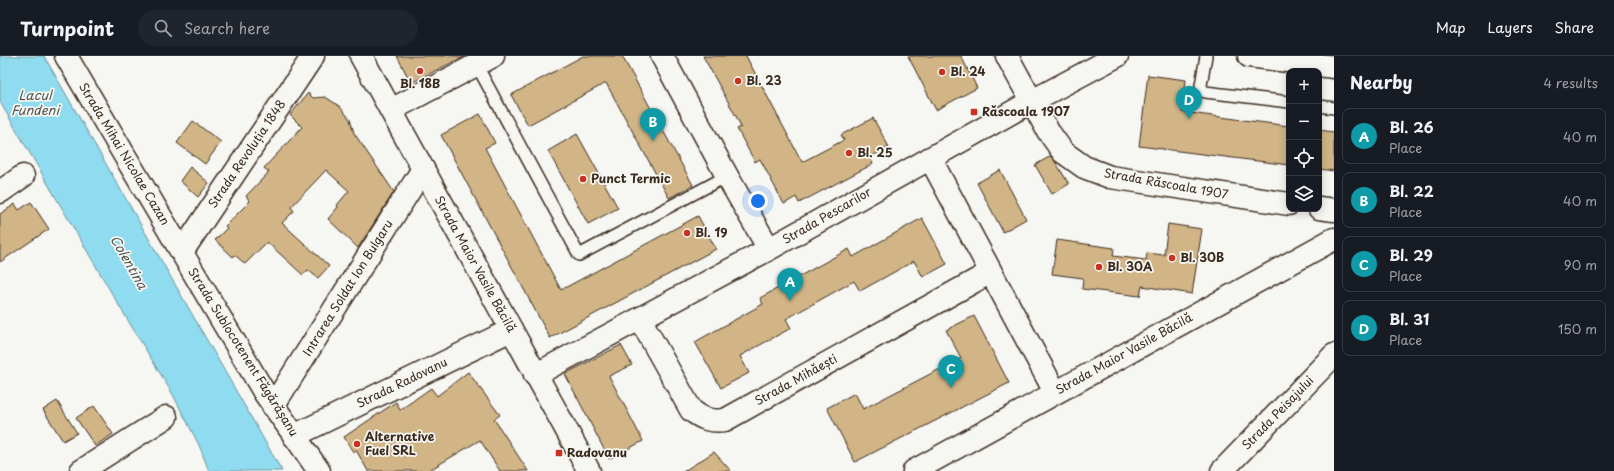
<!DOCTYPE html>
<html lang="en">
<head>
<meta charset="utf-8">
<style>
  :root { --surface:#171b24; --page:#20242c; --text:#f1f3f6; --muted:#9ea1a6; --line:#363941; --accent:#2563eb }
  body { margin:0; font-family:"Playpen Sans",sans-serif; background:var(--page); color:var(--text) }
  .controls { position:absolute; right:12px; top:12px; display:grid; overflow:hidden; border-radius:8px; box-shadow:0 2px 10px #0003 }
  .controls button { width:36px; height:36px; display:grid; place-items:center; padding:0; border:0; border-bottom:1px solid var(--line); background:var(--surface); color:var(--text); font:20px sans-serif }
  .you { position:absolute; left:758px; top:145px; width:14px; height:14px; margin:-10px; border:3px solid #fff; border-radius:50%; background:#1a73e8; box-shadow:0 0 0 6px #1a73e833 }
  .badge { display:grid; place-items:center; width:26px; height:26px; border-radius:50%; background:var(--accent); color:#fff; font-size:13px; font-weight:700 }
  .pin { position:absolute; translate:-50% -33px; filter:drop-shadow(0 1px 2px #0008) }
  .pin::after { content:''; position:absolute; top:21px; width:14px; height:12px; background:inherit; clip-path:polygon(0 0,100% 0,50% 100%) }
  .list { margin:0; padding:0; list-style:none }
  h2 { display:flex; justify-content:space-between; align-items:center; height:52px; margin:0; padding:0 16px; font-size:17px }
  h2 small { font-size:13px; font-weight:400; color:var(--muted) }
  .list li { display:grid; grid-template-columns:26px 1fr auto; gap:12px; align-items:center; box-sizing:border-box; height:56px; margin:0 8px 8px; padding:0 8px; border:1px solid var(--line); border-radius:8px }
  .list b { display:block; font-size:15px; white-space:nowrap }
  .list p { margin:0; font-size:13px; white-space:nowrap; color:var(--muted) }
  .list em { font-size:13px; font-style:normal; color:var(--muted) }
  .icon { flex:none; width:22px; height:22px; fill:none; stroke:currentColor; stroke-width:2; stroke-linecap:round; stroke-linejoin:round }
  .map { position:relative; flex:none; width:1334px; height:415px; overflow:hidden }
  header { display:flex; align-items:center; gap:24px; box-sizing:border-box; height:56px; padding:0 20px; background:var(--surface); border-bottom:1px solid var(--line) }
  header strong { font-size:19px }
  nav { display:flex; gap:22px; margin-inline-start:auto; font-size:14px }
  .search { width:280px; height:36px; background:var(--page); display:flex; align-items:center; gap:10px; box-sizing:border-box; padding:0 14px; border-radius:22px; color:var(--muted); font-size:15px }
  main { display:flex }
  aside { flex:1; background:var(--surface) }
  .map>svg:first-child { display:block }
</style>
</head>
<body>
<header>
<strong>Turnpoint</strong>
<div class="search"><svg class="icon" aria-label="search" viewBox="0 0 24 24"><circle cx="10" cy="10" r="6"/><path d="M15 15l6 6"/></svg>Search here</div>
<nav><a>Map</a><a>Layers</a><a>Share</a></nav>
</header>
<main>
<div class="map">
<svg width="1334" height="415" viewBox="0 0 1334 415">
  <rect width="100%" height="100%" fill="#f6f6f2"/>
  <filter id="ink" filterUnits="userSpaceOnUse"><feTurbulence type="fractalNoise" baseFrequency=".025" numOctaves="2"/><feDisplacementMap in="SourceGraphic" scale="8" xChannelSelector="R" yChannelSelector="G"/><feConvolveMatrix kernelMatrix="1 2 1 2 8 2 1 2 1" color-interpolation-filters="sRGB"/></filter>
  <g filter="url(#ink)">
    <path fill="#8fdbef" stroke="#6d949b" d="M0 0H44L282 415H209L199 389 172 337 118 248 0 46Z"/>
    <path fill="#d1b586" stroke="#3b2a1e" d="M397 0H465L411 27Z
      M583 0H622L693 129 669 142 606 27 528 69 511 39Z
      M703 0H746L802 106 844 84 841 79 873 62 889 91 870 101 873 108 799 147 796 141 784 148 760 103 755 106 737 73 741 71 737 62Z
      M908 0H961L977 32 936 54Z
      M1148 19 1186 24 1182 56 1289 70V109L1139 90Z
      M308 37 313 42 325 41 330 44 339 50 350 63 354 77 394 136 358 192 328 163 338 151 337 149 349 135 326 114 291 151 294 155 282 167 329 210 318 222 308 214 303 219 267 186 245 208 235 199 233 201 215 184 227 172 225 170 250 145 246 140 269 116 264 112 302 71 290 59Z
      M480 58 495 87 485 92 561 234 698 160 716 193 550 282 441 79Z
      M193 65 221 86 205 108 177 87Z
      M1319 74 1334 76V115L1319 113Z
      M577 78 618 152 588 168 548 95Z
      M1051 100 1056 107 1069 128 1052 138 1035 109Z
      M190 111 209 127 198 141 180 125Z
      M1000 114 1026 163 1003 176 977 127Z
      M31 146 49 173 0 206V158L15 148 19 154Z
      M922 162 947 208 923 221 914 205 860 235 854 225 786 263 791 272 740 300 749 317 721 332 695 286 763 248 760 242 849 193 853 201Z
      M1168 168 1202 173 1192 238 1142 230 1140 240 1082 233 1083 222 1052 218 1057 184 1114 192 1113 200 1146 204 1147 197 1164 199Z
      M974 260 1009 327 855 406 827 352 855 337 863 353 961 302 946 274Z
      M621 289 632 309 609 320 643 385 609 403 565 318Z
      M468 316 500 359 494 363 528 415H500L480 384 428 415H368L356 394 353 396 344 381 396 346 400 354 431 332 437 340Z
      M57 345 77 377 63 385 43 354Z
      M94 350 113 378 95 390 76 362Z
      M714 396 731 415H684Z"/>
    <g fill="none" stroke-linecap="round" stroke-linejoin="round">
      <defs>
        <path id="service" d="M1206 0 1201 29 1202 33 1205 36 1289 46
          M475 6 579 199 727 120
          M1319 50 1334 52"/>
        <path id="minor" d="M66 0 264 336 319 415
          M662 0 727 120 769 193
          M1007 0 1048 75 1063 96 1084 111 1110 121 1289 148
          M1249 0 1334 11
          M391 54 493 0
          M930 102 1055 336
          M0 136 23 120
          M1319 152 1334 154
          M182 196 313 0
          M640 263 691 354C702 363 711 366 725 364L991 216
          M535 319 769 193 1032 45 1117 0
          M273 350 423 113
          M294 380 511 274
          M81 415 166 361
          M1222 415 1334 299"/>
        <path id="tertiary" d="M361 0 589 415
          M914 415 1334 183"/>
      </defs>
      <use href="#service" stroke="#3b2a1e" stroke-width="14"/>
      <use href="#minor" stroke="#3b2a1e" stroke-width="25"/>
      <use href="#tertiary" stroke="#3b2a1e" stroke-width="25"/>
      <use href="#service" stroke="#f6f6f2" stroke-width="11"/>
      <use href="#minor" stroke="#f6f6f2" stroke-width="22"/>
      <use href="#tertiary" stroke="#f6f6f2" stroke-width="22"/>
    </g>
  </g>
  <g fill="#c8321e" stroke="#f6f6f2" stroke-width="1.5">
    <circle cx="420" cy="15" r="4"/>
    <circle cx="942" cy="16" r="4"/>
    <circle cx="738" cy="25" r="4"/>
    <rect x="970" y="52" width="8" height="8" rx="2"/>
    <circle cx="849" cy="97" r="4"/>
    <circle cx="583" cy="123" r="4"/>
    <circle cx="687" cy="177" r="4"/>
    <circle cx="1172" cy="202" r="4"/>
    <circle cx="1099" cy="211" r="4"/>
    <circle cx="357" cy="388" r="4"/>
    <rect x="555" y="393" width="8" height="8" rx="2"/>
  </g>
  <g text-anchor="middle" stroke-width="3.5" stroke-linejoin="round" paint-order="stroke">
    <g font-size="12" font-weight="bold" fill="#3b2a1e" stroke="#f6f6f2" text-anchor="start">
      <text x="950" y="20">Bl. 24</text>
      <text x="746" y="29">Bl. 23</text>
      <text x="420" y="32" text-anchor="middle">Bl. 18B</text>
      <text x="982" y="60">Răscoala 1907</text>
      <text x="857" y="101">Bl. 25</text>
      <text x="591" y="127">Punct Termic</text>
      <text x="695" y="181">Bl. 19</text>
      <text x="1180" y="206">Bl. 30B</text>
      <text x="1107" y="215">Bl. 30A</text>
      <text x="365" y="385">Alternative<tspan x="365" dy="14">Fuel SRL</tspan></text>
      <text x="567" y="401">Radovanu</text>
    </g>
    <g font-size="12" fill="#3b2a1e" stroke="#f6f6f2">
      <text transform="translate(124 98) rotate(59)" y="4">Strada Mihai Nicolae Cazan</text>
      <text transform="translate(247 98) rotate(-56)" y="4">Strada Revoluția 1848</text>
      <text transform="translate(1166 128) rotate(10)" y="4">Strada Răscoala 1907</text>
      <text transform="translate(827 160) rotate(-30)" y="4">Strada Pescarilor</text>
      <text transform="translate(475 208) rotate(61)" y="4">Strada Maior Vasile Băcilă</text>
      <text transform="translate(348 232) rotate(-58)" y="4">Intrarea Soldat Ion Bulgaru</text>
      <text transform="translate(243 296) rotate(58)" y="4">Strada Sublocotenent Făgărășanu</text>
      <text transform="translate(1124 298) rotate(-29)" y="4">Strada Maior Vasile Băcilă</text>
      <text transform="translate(796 324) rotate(-29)" y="4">Strada Mihăești</text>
      <text transform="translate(402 327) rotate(-26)" y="4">Strada Radovanu</text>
      <text transform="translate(1278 357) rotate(-46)" y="4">Strada Peisajului</text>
    </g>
    <g font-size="13" font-style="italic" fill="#505652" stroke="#f6f6f2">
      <text x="35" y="44">Lacul<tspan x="35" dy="15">Fundeni</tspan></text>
      <text transform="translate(129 206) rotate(60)" y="5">Colentina</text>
    </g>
  </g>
</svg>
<div class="controls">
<button>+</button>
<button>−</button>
<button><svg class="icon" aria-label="locate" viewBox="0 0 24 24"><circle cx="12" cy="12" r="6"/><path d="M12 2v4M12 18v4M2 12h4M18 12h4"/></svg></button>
<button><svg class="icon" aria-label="layers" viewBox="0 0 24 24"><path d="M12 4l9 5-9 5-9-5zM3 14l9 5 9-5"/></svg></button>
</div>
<div class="you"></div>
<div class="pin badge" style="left:790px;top:245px;background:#0f9aa8">A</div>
<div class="pin badge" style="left:653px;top:85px;background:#0f9aa8">B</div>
<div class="pin badge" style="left:951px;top:332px;background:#0f9aa8">C</div>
<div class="pin badge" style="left:1189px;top:63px;background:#0f9aa8">D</div>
</div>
<aside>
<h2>Nearby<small>4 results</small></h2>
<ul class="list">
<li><span class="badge" style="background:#0f9aa8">A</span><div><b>Bl. 26</b><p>Place</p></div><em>40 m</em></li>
<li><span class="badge" style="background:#0f9aa8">B</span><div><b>Bl. 22</b><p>Place</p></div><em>40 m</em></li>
<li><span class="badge" style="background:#0f9aa8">C</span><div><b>Bl. 29</b><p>Place</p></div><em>90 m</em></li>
<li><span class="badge" style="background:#0f9aa8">D</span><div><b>Bl. 31</b><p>Place</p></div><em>150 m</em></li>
</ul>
</aside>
</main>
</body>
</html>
